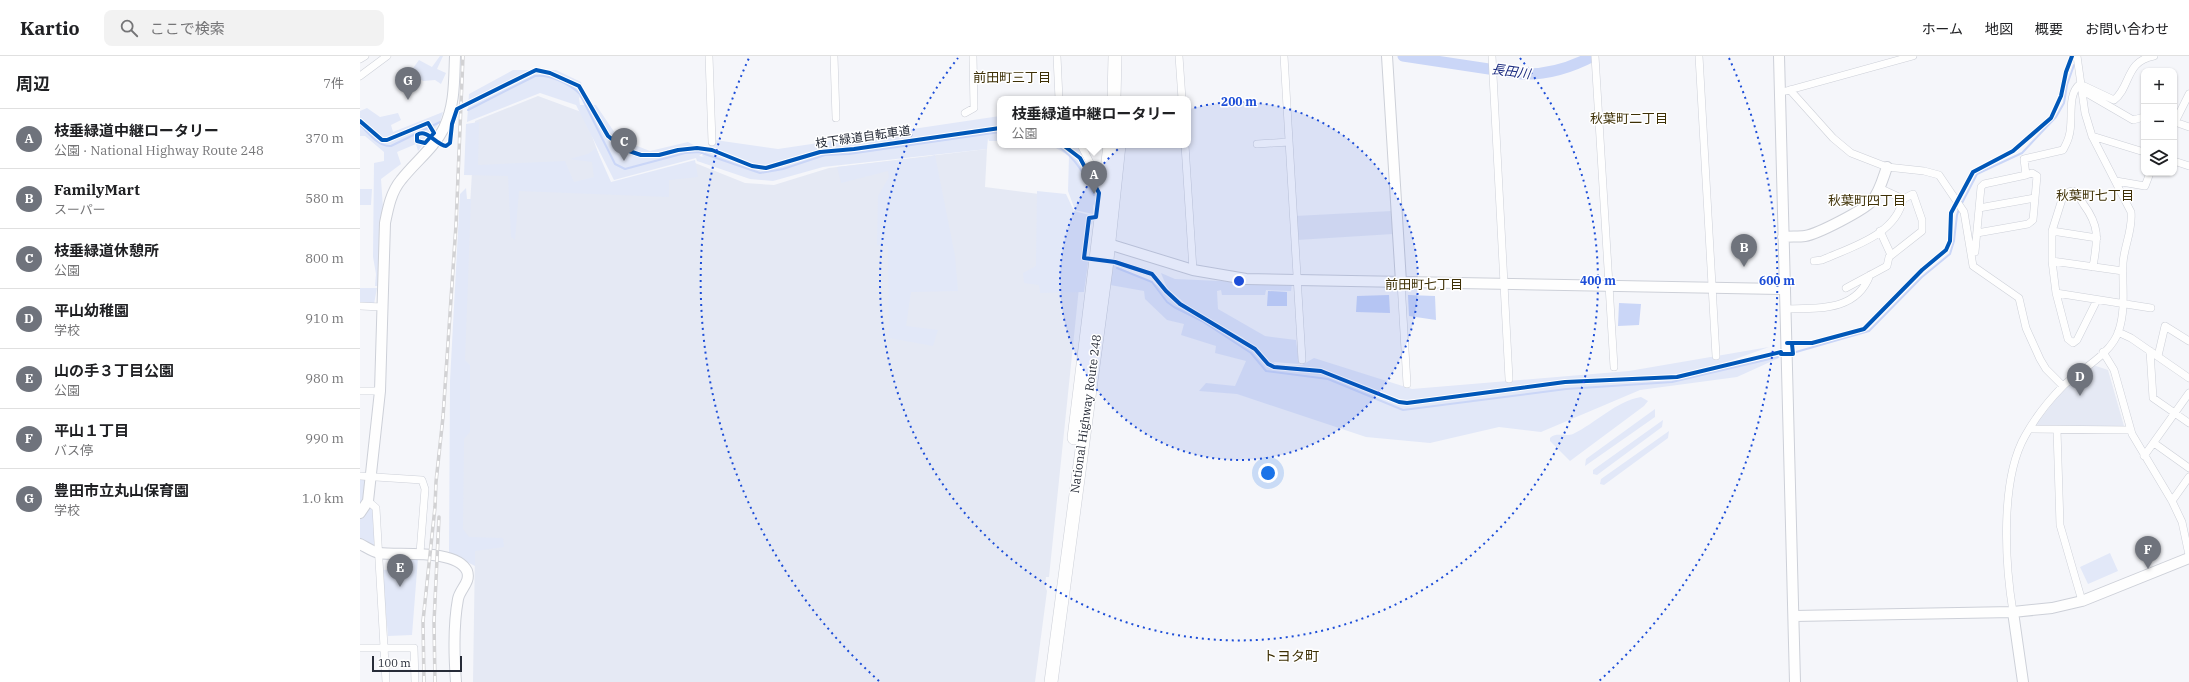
<!DOCTYPE html>
<html lang="ja">
<head>
<meta charset="utf-8">
<style>
  :root { --surface:#fff; --page:#f2f2f2; --text:#202124; --muted:#757577; --line:#e0e0e0; --accent:#6f737c }
  body { margin:0; font-family:"IBM Plex Serif","Noto Sans JP",serif; background:var(--page); color:var(--text) }
  .controls { position:absolute; right:12px; top:12px; display:grid; overflow:hidden; border-radius:8px; box-shadow:0 1px 3px #0004 }
  .controls button { width:36px; height:36px; display:grid; place-items:center; padding:0; border:0; border-bottom:1px solid var(--line); background:var(--surface); color:var(--text); font:20px sans-serif }
  .scale { position:absolute; left:12px; bottom:10px; width:90px; box-sizing:border-box; padding-left:4px; border:2px solid #272c38; border-top:0; font-size:11px; line-height:14px; white-space:nowrap; color:#272c38; -webkit-text-stroke:3px #fff; paint-order:stroke }
  .you { position:absolute; left:908px; top:417px; width:14px; height:14px; margin:-10px; border:3px solid #fff; border-radius:50%; background:#1a73e8; box-shadow:0 0 0 6px #1a73e833 }
  .badge { display:grid; place-items:center; width:26px; height:26px; border-radius:50%; background:var(--accent); color:#fff; font-size:13px; font-weight:700 }
  .pin { position:absolute; translate:-50% -33px; filter:drop-shadow(0 1px 2px #0008) }
  .pin::after { content:''; position:absolute; top:21px; width:14px; height:12px; background:inherit; clip-path:polygon(0 0,100% 0,50% 100%) }
  .popup { position:absolute; left:637px; top:40px; width:194px; height:52px; box-sizing:border-box; display:grid; place-content:center; border-radius:8px; background:var(--surface); filter:drop-shadow(0 1px 3px #0005); font-size:13px; white-space:nowrap; color:var(--muted) }
  .popup b { font-size:15px; color:var(--text) }
  .popup::after { content:''; position:absolute; left:50%; top:100%; margin-left:-8px; border:8px solid transparent; border-top-color:var(--surface) }
  .list { margin:0; padding:0; list-style:none }
  h2 { display:flex; justify-content:space-between; align-items:center; height:52px; margin:0; padding:0 16px; font-size:17px }
  h2 small { font-size:13px; font-weight:400; color:var(--muted) }
  .list li { display:grid; grid-template-columns:26px 1fr auto; gap:12px; align-items:center; box-sizing:border-box; height:60px; padding:0 16px; border-top:1px solid var(--line) }
  .list b { display:block; font-size:15px; white-space:nowrap }
  .list p { margin:0; font-size:13px; white-space:nowrap; color:var(--muted) }
  .list em { font-size:13px; font-style:normal; color:var(--muted) }
  .icon { flex:none; width:22px; height:22px; fill:none; stroke:currentColor; stroke-width:2; stroke-linecap:round; stroke-linejoin:round }
  .map { position:relative; flex:none; width:1829px; height:626px; overflow:hidden }
  header { display:flex; align-items:center; gap:24px; box-sizing:border-box; height:56px; padding:0 20px; background:var(--surface); border-bottom:1px solid var(--line) }
  header strong { font-size:19px }
  nav { display:flex; gap:22px; margin-inline-start:auto; font-size:14px }
  .search { width:280px; height:36px; background:var(--page); display:flex; align-items:center; gap:10px; box-sizing:border-box; padding:0 14px; border-radius:8px; color:var(--muted); font-size:15px }
  main { display:flex }
  aside { flex:1; background:var(--surface) }
  .map>svg:first-child { display:block }
</style>
</head>
<body>
<header>
<strong>Kartio</strong>
<div class="search"><svg class="icon" aria-label="search" viewBox="0 0 24 24"><circle cx="10" cy="10" r="6"/><path d="M15 15l6 6"/></svg>ここで検索</div>
<nav><a>ホーム</a><a>地図</a><a>概要</a><a>お問い合わせ</a></nav>
</header>
<main>
<aside>
<h2>周辺<small>7件</small></h2>
<ul class="list">
<li><span class="badge">A</span><div><b>枝垂緑道中継ロータリー</b><p>公園 · National Highway Route 248</p></div><em>370 m</em></li>
<li><span class="badge">B</span><div><b>FamilyMart</b><p>スーパー</p></div><em>580 m</em></li>
<li><span class="badge">C</span><div><b>枝垂緑道休憩所</b><p>公園</p></div><em>800 m</em></li>
<li><span class="badge">D</span><div><b>平山幼稚園</b><p>学校</p></div><em>910 m</em></li>
<li><span class="badge">E</span><div><b>山の手３丁目公園</b><p>公園</p></div><em>980 m</em></li>
<li><span class="badge">F</span><div><b>平山１丁目</b><p>バス停</p></div><em>990 m</em></li>
<li><span class="badge">G</span><div><b>豊田市立丸山保育園</b><p>学校</p></div><em>1.0 km</em></li>
</ul>
</aside>
<div class="map">
<svg width="1829" height="626" viewBox="0 0 1829 626">
  <rect width="100%" height="100%" fill="#f5f6fa"/>
  <path fill="#e5e9f4" d="M178 40 224 57 249 128 295 119 321 108 335 107 385 127 414 129 469 112 627 93 625 131 679 138 726 164 689 521H686L685 530 687 535 675 626H113L115 495 90 491 115 65Z
    M1032 155 1033 178 937 184 935 160Z
    M1733 309 1748 314 1764 370H1679L1676 368 1704 333Z"/>
  <path fill="#e2e8f8" fill-rule="evenodd" d="M80 0H83L77 13 86 17 81 28 75 24 63 25 51 15 59 4 72 11Z
    M153 14H196L221 26 227 47 219 41 220 49H236L259 83 290 95 328 86 345 95 339 100 344 101 342 100 355 84 418 93 640 60V85H629L628 82 627 93 463 111 413 125 390 123 337 105 336 102 254 124 216 49 180 37 107 66 109 38Z
    M7 52 20 61 38 57 41 64 31 69 33 76 83 56 80 66 58 95 56 88 37 96 41 108 21 123 23 152 18 230H15L16 218 13 201 14 107 24 105V96L5 80H0V55Z
    M119 66 118 109 205 105 214 126 234 121 232 106 209 103 228 98 236 92 251 126 335 104 338 121 309 124V141L159 135 155 184 151 181 148 120 104 119 106 68Z
    M691 89H715L721 95 728 112 724 118 721 115 723 120 728 113 739 129V158L733 148V158L715 154 708 135 709 100Z
    M575 99 595 200 598 235 551 236 546 270 578 274 573 290 529 282 528 190 517 189 518 140 529 121 528 115 481 127 477 111 567 101 554 106Z
    M106 132 107 143H111L105 304 110 309V376L104 383 103 473 109 481 143 482 144 491 115 495V510L89 497 90 325 100 138Z
    M0 133H12L11 149H0Z
    M677 135 706 138 714 155 733 160 732 168 726 170 728 207 724 236 680 237 679 229 664 227 663 217 676 210Z
    M753 209 792 226 826 248 807 232 801 217 815 223 932 228 931 235 906 234 905 239H862L861 234 857 235 858 253 905 280 936 284 939 308 913 306 920 311 942 309 954 302 1052 333 1269 315 1409 291 1342 315 1421 301 1377 321 1280 334 1181 376 1139 371 1070 387 1006 381 877 338 839 335 846 327 875 330 886 305 855 297 856 290 821 279 824 268 807 264 785 243 784 235 750 229ZM838 256 882 281 908 303Z
    M0 232H17L14 248H0Z
    M1281 341 1288 345 1284 350 1210 405 1190 385V382C1196 376 1206 381 1213 378 1236 367 1256 345 1281 341Z
    M1295 353V361L1225 410 1226 403Z
    M1303 364 1302 371 1237 419 1233 418V414Z
    M1309 375 1308 382 1244 429 1240 428 1241 423Z
    M0 422 10 423 17 493 0 485Z
    M1750 497 1758 515 1728 528 1720 511Z
    M45 502H58L52 579 28 580 22 514 42 513Z"/>
  <path fill="#cad6f7" d="M908 235 927 236V250H907Z
    M1029 239 1030 257 996 256 997 240Z
    M1048 239 1075 240 1076 264 1049 260Z
    M1259 247 1281 248 1279 269 1258 270Z"/>
  <g fill="none" stroke-linecap="round" stroke-linejoin="round">
    <path stroke="#cad6f7" stroke-width="2" d="M108 54 175 20C190 18 210 28 220 38L255 108 265 113 325 97 339 96 400 117 423 113 465 99 489 98 640 76
      M0 69C9 77 18 91 31 90L80 66
      M697 89C717 104 724 117 734 139
      M1601 149 1617 118 1662 97 1696 61 1704 47 1707 29 1714 9
      M757 212 792 226 807 246 814 251 842 265 891 297 906 315 968 323 1043 354 1206 333 1312 326 1418 301
      M1436 296 1509 275 1562 221 1590 198 1594 185 1597 159 1599 153"/>
    <path stroke="#cad6f7" stroke-width="11" d="M1043 0 1162 18C1188 19 1210 12 1233 0"/>
    <defs>
      <path id="street" d="M349 0 352 86
        M474 0 476 62
        M697 0 699 43
        M819 0 822 43
        M924 0 942 304
        M1132 0 1149 323
        M1235 0 1254 311
        M1339 0 1356 300
        M0 3 5 0
        M0 20 27 0
        M1720 28 1754 44C1771 31 1765 5 1794 0
        M1430 34 1473 82 1491 97 1527 111 1564 115 1579 119 1604 156 1613 210 1659 242 1666 272 1680 303 1686 313 1703 330
        M1426 35 1553 0
        M1723 35 1773 64 1784 61
        M1829 38 1815 66 1829 71
        M605 57 614 52 613 0
        M1732 80 1784 96
        M897 88 929 86
        M721 89 743 132
        M825 89 833 214
        M1814 105 1829 110
        M1756 125 1785 130 1790 117
        M1619 152 1675 142
        M1520 175 1531 199
        M1692 175 1737 182
        M1617 177 1668 168 1673 164 1677 120 1672 117 1666 119 1664 103 1703 94C1705 90 1708 85 1709 80 1714 65 1706 39 1720 28
        M1615 196 1621 131 1624 128 1666 119
        M1454 205 1462 204C1491 191 1536 179 1543 143
        M1692 205V175L1704 137 1713 135C1718 138 1721 144 1724 149 1741 172 1737 185 1733 211
        M1763 215 1692 205 1696 237 1791 252
        M1041 226 1047 328
        M1486 232 1527 210 1529 201 1562 175V164L1553 138 1543 143 1519 132
        M1696 237 1708 283 1713 287 1717 284 1737 244
        M0 250 22 251
        M1425 253C1458 252 1496 256 1510 219
        M1758 276 1771 282 1829 322
        M1790 295 1793 342 1829 367
        M1743 296 1754 314 1772 378 1812 445 1822 466 1829 499
        M1798 300 1805 270 1829 285
        M0 335H20
        M1670 373 1770 374
        M1697 374 1700 469 1722 545
        M1794 387 1829 412
        M1784 400 1829 337
        M0 420 62 424 65 433 60 497
        M8 445 16 452 26 626
        M1812 445 1829 421
        M1653 556C1645 507 1640 424 1665 380 1675 362 1690 343 1704 329 1721 313 1752 298 1759 274 1766 252 1762 229 1763 207 1764 190 1773 174 1771 156L1732 80 1725 57 1717 0
        M0 592H54L55 626"/>
      <path id="secondary" d="M1027 0 1041 226
        M1419 0 1435 626
        M1423 181C1430 180 1438 181 1445 180 1458 178 1504 154 1512 145 1520 135 1523 122 1527 111
        M742 186 833 214 886 223 1424 233
        M0 457 8 445 20 335 25 167C28 152 31 136 41 124 55 106 74 92 84 72 95 49 94 25 95 0
        M0 488C6 491 13 496 19 497 39 500 96 492 107 515 111 526 100 533 98 543 93 570 94 599 96 626
        M1653 556 1663 626
        M1434 560 1653 556 1692 552 1722 545 1829 502"/>
      <path id="highway" d="M754 43 755 0
        M714 382 750 89
        M691 626 746 213 759 89"/>
    </defs>
    <use href="#street" stroke="#cdd0d8" stroke-width="8"/>
    <use href="#secondary" stroke="#cdd0d8" stroke-width="12"/>
    <use href="#highway" stroke="#cdd0d8" stroke-width="14"/>
    <use href="#street" stroke="#fefefe" stroke-width="7"/>
    <use href="#secondary" stroke="#fefefe" stroke-width="10"/>
    <use href="#highway" stroke="#fefefe" stroke-width="13"/>
    <defs>
      <path id="rail" d="M64 626 63 565 75 451 76 426 83 361 96 169 103 0
        M75 626 74 566 79 461"/>
    </defs>
    <use href="#rail" stroke="#d2d2d4" stroke-width="3.5"/>
    <use href="#rail" stroke="#fff" stroke-width="2" stroke-dasharray="6" stroke-linecap="butt"/>
    <defs>
      <path id="cycleway" d="M0 65 22 84H27L68 67 74 77 65 87 57 85V79C67 72 76 89 86 90L90 87 92 68 97 53 176 14 190 17 219 30 248 80 266 94 281 99H299L318 94 337 92 352 94 392 110 406 112 460 96 494 93 640 72
        M703 89 720 102 739 137 736 161 729 162 724 202 755 206 792 218 806 235 820 248 895 293 908 308 914 311 961 315 1039 346 1047 347 1205 326 1317 321 1421 296V298H1433L1432 288
        M1427 287H1452L1504 273 1562 214 1586 194 1590 185 1591 157 1613 116 1653 95 1691 62 1701 40 1706 16 1712 0"/>
    </defs>
    <use href="#cycleway" stroke="#fff" stroke-width="6"/>
    <use href="#cycleway" stroke="#0057b8" stroke-width="4"/>
  </g>
  <circle cx="879" cy="225" r="179" fill="#1d4ed8" fill-opacity=".12"/>
  <g fill="none" stroke="#1d4ed8" stroke-width="2" stroke-dasharray="2 4">
    <circle cx="879" cy="225" r="179"/>
    <path d="M1160 2A359 359 0 1 1 598 2"/>
    <path d="M519 625A538 538 0 0 1 389 2M1369 2A538 538 0 0 1 1239 625"/>
  </g>
  <g text-anchor="middle" stroke-width="3" stroke-linejoin="round" paint-order="stroke">
    <g font-size="12" fill="#272c38" stroke="#fff">
      <text transform="translate(503 81) rotate(-8)" y="4">枝下緑道自転車道</text>
      <text transform="translate(726 358) rotate(-82)" y="4">National Highway Route 248</text>
    </g>
    <g font-size="13" font-style="italic" fill="#1c2c80" stroke="#fff">
      <text transform="translate(1151 15) rotate(8)" y="5">長田川</text>
    </g>
    <g font-size="13" fill="#3e3005" stroke="#fff">
      <text x="652" y="26">前田町三丁目</text>
      <text x="1269" y="67">秋葉町二丁目</text>
      <text x="1735" y="144">秋葉町七丁目</text>
      <text x="1507" y="149">秋葉町四丁目</text>
      <text x="1064" y="233">前田町七丁目</text>
    </g>
    <g font-size="14" fill="#3e3005" stroke="#fff">
      <text x="931" y="605">トヨタ町</text>
    </g>
  </g>
  <circle cx="879" cy="225" r="6" fill="#1d4ed8" stroke="#fff" stroke-width="2"/>
  <g font-size="12" text-anchor="middle" font-weight="bold" fill="#1d4ed8" stroke="#fff" stroke-width="3" stroke-linejoin="round" paint-order="stroke">
    <text x="879" y="50">200 m</text>
    <text x="1238" y="229">400 m</text>
    <text x="1417" y="229">600 m</text>
  </g>
</svg>
<div class="controls">
<button>+</button>
<button>−</button>
<button><svg class="icon" aria-label="layers" viewBox="0 0 24 24"><path d="M12 4l9 5-9 5-9-5zM3 14l9 5 9-5"/></svg></button>
</div>
<div class="scale">100 m</div>
<div class="you"></div>
<div class="pin badge" style="left:734px;top:138px">A</div>
<div class="popup"><b>枝垂緑道中継ロータリー</b>公園</div>
<div class="pin badge" style="left:1384px;top:211px">B</div>
<div class="pin badge" style="left:264px;top:105px">C</div>
<div class="pin badge" style="left:1720px;top:340px">D</div>
<div class="pin badge" style="left:40px;top:531px">E</div>
<div class="pin badge" style="left:1788px;top:513px">F</div>
<div class="pin badge" style="left:48px;top:44px">G</div>
</div>
</main>
</body>
</html>
